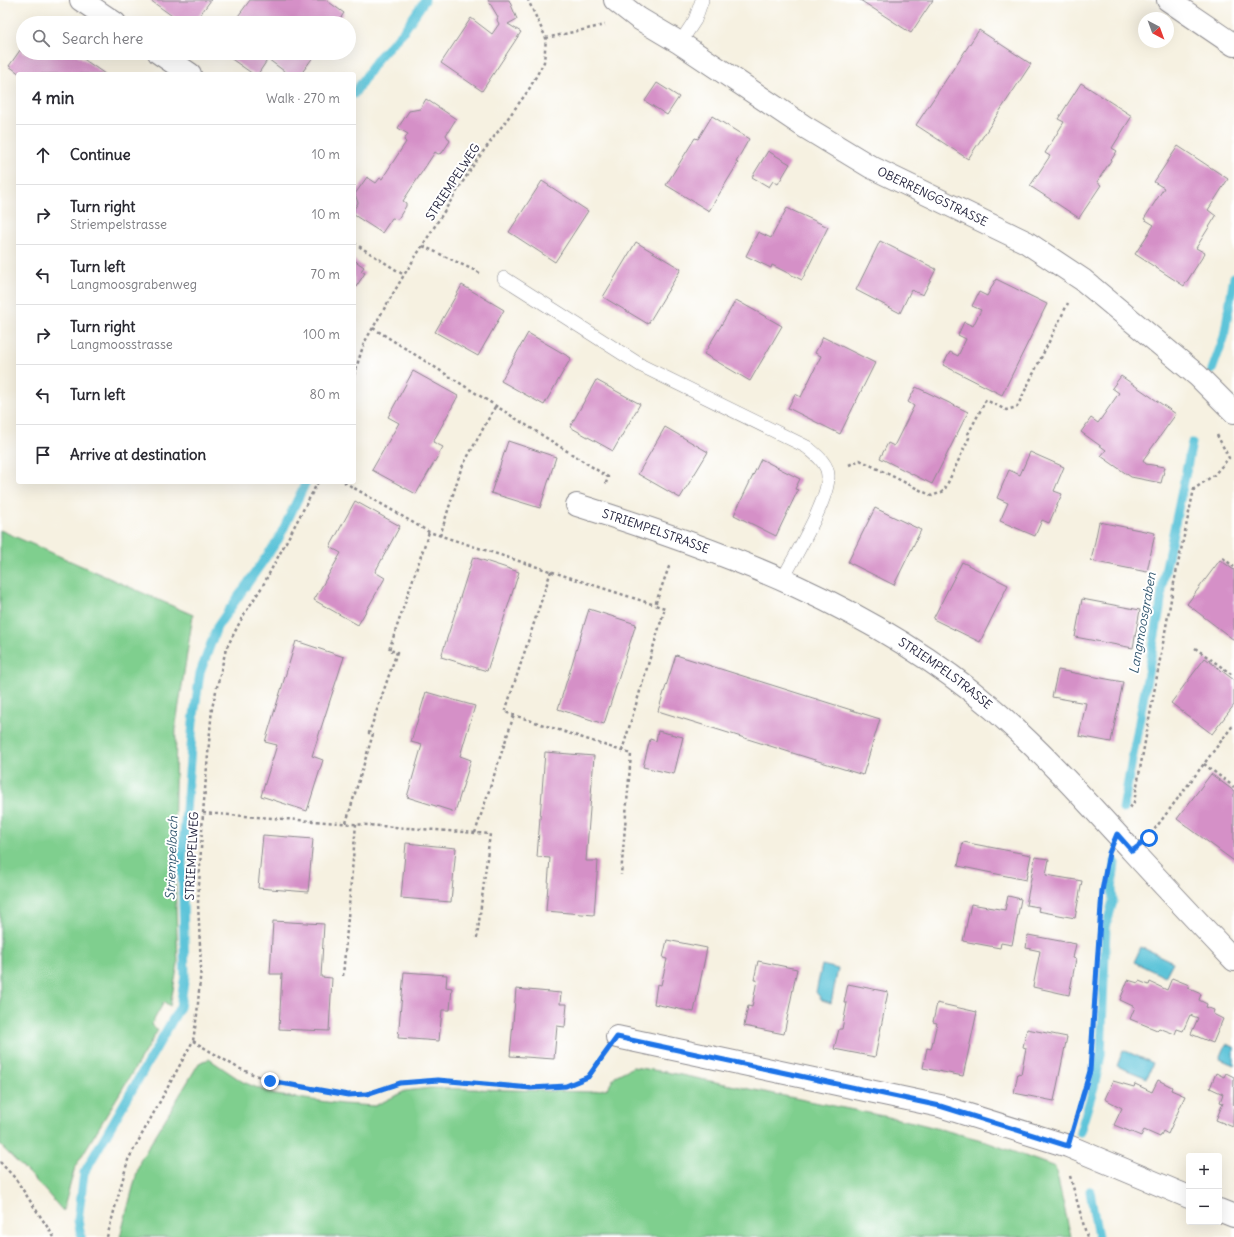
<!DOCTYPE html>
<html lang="en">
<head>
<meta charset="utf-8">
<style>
  :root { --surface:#fff; --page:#f2f2f3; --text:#2b2b33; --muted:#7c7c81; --line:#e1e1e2 }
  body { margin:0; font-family:Delius,sans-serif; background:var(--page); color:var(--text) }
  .controls { position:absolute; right:12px; bottom:12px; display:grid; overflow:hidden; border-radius:4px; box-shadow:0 4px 16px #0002 }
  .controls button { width:36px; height:36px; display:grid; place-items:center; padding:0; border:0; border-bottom:1px solid var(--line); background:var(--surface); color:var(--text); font:20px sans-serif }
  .compass { position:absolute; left:1138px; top:12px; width:36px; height:36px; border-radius:50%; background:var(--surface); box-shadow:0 4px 16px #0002; rotate:139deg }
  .stop { position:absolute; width:12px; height:12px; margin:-9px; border:3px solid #1a73e8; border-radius:50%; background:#fff }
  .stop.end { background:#1a73e8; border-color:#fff; box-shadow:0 1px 4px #0008 }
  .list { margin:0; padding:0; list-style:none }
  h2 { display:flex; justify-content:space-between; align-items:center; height:52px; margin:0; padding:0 16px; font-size:17px }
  h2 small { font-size:13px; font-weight:400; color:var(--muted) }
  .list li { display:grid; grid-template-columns:26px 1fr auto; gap:12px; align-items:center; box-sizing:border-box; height:60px; padding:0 16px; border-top:1px solid var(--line) }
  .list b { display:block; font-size:15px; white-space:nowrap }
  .list p { margin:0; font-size:13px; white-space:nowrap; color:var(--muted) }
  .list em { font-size:13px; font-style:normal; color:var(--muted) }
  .icon { flex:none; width:22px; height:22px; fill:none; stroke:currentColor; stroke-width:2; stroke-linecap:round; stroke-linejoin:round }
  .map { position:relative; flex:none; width:1234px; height:1237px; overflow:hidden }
  .search { position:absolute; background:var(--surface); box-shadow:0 4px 16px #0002; left:16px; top:16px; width:340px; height:44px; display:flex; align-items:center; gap:10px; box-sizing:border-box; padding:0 14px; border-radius:22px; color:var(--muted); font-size:15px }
  .panel { position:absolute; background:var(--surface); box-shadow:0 4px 16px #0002; left:16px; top:72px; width:340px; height:412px; border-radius:4px }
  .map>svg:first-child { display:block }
</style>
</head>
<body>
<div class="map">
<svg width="1234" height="1237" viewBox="0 0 1234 1237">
  <rect width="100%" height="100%" fill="#fff"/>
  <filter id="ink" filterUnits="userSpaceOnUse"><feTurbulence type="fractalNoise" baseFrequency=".025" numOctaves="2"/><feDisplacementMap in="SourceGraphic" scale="8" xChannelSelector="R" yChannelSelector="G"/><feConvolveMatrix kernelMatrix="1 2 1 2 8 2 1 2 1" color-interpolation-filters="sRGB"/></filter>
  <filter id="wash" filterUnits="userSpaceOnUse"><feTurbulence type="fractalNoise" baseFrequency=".012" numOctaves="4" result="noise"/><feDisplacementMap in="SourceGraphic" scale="16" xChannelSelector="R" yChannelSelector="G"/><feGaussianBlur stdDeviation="0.9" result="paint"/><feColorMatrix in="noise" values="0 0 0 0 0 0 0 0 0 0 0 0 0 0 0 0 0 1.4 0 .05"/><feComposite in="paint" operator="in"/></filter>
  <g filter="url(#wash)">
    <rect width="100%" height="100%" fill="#f6f1e1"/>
    <path fill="#7fcf8e" stroke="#507864" d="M0 530 193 615 176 724 174 854 178 964 170 1006 164 1002 151 1025 158 1030 75 1167 63 1211 41 1186 0 1145Z
      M209 1059 243 1082 275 1095 342 1104 375 1106 405 1091 430 1088 592 1092 608 1088 615 1076 633 1067 666 1072 913 1122 978 1139 1055 1167 1071 1237H120L140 1161 199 1063Z"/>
    <path fill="#5dc4d9" stroke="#40738a" d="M1141 947 1173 962 1165 977 1134 962Z
      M822 965 838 969 831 1003 822 1000 816 992Z
      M1226 1044 1234 1047V1065L1220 1059Z
      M1123 1050 1153 1063 1147 1078 1117 1066Z"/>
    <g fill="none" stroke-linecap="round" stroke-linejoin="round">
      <path stroke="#5dc4d9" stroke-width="9" d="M354 94 378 58 403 32 425 0
        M1212 370 1224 337 1234 277
        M1123 809 1160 608 1163 581 1192 443
        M1080 1132 1094 1087 1101 1055 1106 927 1113 901 1112 889 1115 862
        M1090 1191 1098 1237
        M81 1237 78 1220 84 1173 180 1007 185 976 182 861 193 722 200 673 217 627 278 540 306 482"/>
    </g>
    <g id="blocks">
      <path fill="#d590c7" d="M150 0H211L194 23H182Z
        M250 0H326L344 13 337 23H233Z
        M488 0H509L517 19 508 24 521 32 482 91 441 63 471 18 492 34 499 24 497 20 498 17Z
        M860 0H933L911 33Z
        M979 30 1031 64 968 159 916 125Z
        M23 46V53H75L105 74H20L9 66Z
        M223 53H316L301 74H288L268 59 258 74H253Z
        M657 83 679 97 667 115 645 101Z
        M1081 83 1132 116 1112 148 1117 151 1097 182 1101 185 1079 218 1030 186 1050 156 1045 153 1064 122 1058 119Z
        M426 99 456 119 446 135 450 141 442 153 438 154 435 152 403 201 406 203V206L398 219 392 218 382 233 354 215V209L358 203 355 194 367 177 376 183 380 178 382 179 406 142 404 140 408 134 398 128 409 111 420 109Z
        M712 116 749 139 736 162 738 163 709 211 666 185 695 138 698 139Z
        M1178 146 1228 179 1208 210 1216 216 1196 248 1205 253 1184 286 1135 254 1154 225 1144 219 1164 188 1154 182Z
        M768 151 790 164 778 184 773 181 769 187 752 177Z
        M542 181 588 211 555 262 509 232Z
        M787 208 828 227 802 280 772 265 771 268 746 256 758 232 771 238Z
        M880 241 936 269 923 295 911 290 900 313 856 290Z
        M636 242 681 269 648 324 603 297Z
        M354 260 364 267 361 271 365 273 354 290Z
        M996 279 1047 304 1002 395 943 365 950 352 958 356 966 339 958 335 964 322 973 326 981 310 972 306 979 292 987 296Z
        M462 285 504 310 478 356 435 332Z
        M736 300 782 326 750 381 704 354Z
        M528 333 571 358 544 405 501 381Z
        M823 337 875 363 840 434 788 408 795 394 801 397 821 356 815 353Z
        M413 371 458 396 433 442 443 447 416 494 372 470 399 423 388 417Z
        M1121 376 1176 414 1143 460 1146 464 1165 467 1161 483 1131 477 1101 456 1106 450 1081 432 1091 418 1098 423 1119 393 1112 388Z
        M596 380 640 404 613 451 570 427Z
        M916 387 968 412 932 484 880 458 888 443 894 446 914 406 908 402Z
        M665 427 708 452 680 498 638 474Z
        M508 441 556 457 540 508 491 493Z
        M1030 452 1064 467 1054 491 1062 494 1049 523 1042 520 1035 536 1000 521 1008 503 997 498 1009 470 1020 475Z
        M761 459 800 479 795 489 798 490 776 536 734 515Z
        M355 501 400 526 375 572 385 578 358 625 314 600 341 553 330 547Z
        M875 508 921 530 894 585 848 562Z
        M1099 522 1155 533 1147 572 1091 561Z
        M473 557 519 572 487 671 441 657Z
        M1220 560 1234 570V640L1187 604Z
        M962 562 1008 585 980 642 933 619Z
        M1082 599 1140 610 1133 648 1075 637Z
        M589 609 636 624 604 724 558 709Z
        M296 641 344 657 312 756 323 760 307 811 261 796 277 745 265 742Z
        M676 655 880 719 863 775 658 711Z
        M1205 658 1234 680V705L1212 734 1171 703Z
        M1058 670 1123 682 1111 742 1079 736 1086 703 1052 697Z
        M426 692 475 706 460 756 471 760 455 812 407 797 422 745 411 742Z
        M658 731 683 737 674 774 643 767 650 739 656 741Z
        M545 752 594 756 586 861H598L594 915 546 911 550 858 537 857Z
        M1211 774 1234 791V861L1177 819Z
        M263 835 313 839 308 892 258 888Z
        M963 842 1031 855 1026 880 958 866Z
        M406 843 456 848 451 902 401 898Z
        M1035 857 1049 859 1046 875 1082 881 1075 918 1038 911 1039 907 1026 905Z
        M1008 896 1021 899 1012 945 1001 943 1000 948 963 941 971 904 1005 910Z
        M273 921 324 924 321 977 332 978 329 1031 279 1029 282 974H270Z
        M1028 935 1076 944 1073 958 1076 959 1069 995 1033 987 1040 951 1026 948Z
        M667 940 707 948 694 1012 654 1004 657 984 661 985 667 959 663 958Z
        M758 961 797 969 784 1034 744 1026 748 1006 752 1007 757 980H754Z
        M404 972 447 975 446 987 452 988 450 1010H442L439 1041 398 1038Z
        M1172 978 1189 985 1187 988 1201 994 1199 1000 1207 1004 1206 1007 1214 1010 1213 1014 1223 1019 1213 1043 1191 1034 1198 1018 1190 1015 1183 1031 1177 1029 1175 1034 1159 1028 1157 1030 1130 1019 1135 1007 1120 1000 1128 980 1138 983 1139 981 1149 985 1150 982 1167 990Z
        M848 984 888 992 875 1057 834 1049 839 1029H842L847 1003H844Z
        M516 989 561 993 560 1004H567L565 1027 557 1026 554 1059 510 1056Z
        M937 1003 977 1012 963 1076 923 1068 927 1048 931 1049 937 1023 933 1022Z
        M1027 1029 1067 1037 1054 1101 1014 1093 1018 1073 1021 1074 1026 1048 1023 1047Z
        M1216 1073 1224 1077 1226 1073 1234 1077 1233 1127 1216 1120 1223 1103 1220 1102 1223 1094 1210 1088Z
        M1158 1080 1172 1087 1171 1090 1185 1096 1168 1134 1163 1131 1160 1137 1144 1130 1141 1136 1114 1125 1122 1108 1105 1099 1113 1081 1134 1087 1135 1084 1152 1092Z"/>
    </g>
  </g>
  <g filter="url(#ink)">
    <use href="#blocks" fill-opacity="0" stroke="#8c8a8e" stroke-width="1"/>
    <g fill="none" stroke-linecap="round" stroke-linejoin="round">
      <defs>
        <path id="service" d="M680 43 695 20 702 0
          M504 278 642 366 807 447C815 454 828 463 828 476 829 500 795 555 783 579"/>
        <g id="minor">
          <path d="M81 0 115 23"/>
          <path id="s1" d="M615 0 638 18 680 43 805 127 871 167 1026 242 1083 280 1198 376 1234 412"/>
          <path d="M159 53 190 74"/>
          <path id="s2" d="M577 505C724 551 875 607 993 709 1044 753 1088 803 1133 852 1166 888 1200 924 1234 960"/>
          <path d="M617 1037 940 1106 1068 1146 1189 1197"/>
          <path d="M1219 1210 1234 1216"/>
        </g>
        <path id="secondary" d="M1168 0 1234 45"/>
      </defs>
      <use href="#service" stroke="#8c8a8e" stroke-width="14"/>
      <use href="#minor" stroke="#8c8a8e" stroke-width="24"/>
      <use href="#secondary" stroke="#8c8a8e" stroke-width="24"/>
      <path stroke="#8c8a8e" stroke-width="2.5" stroke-dasharray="3 3" stroke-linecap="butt" d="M546 38 605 25
        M354 243 404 275
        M423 246 482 274
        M373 328 608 477 605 486
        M354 375 364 343 404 275 474 164 528 91 544 62 546 38 528 0
        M849 465 860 460 932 496 944 491 969 438 968 434 986 400 1006 410 1017 407 1068 303
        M344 482 429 532 655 605
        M440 536 461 469 496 405
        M1223 558 1234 567
        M551 571 505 712 631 754 621 875
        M1195 648 1234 676
        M622 751 665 608 655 605 670 564
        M1204 764 1234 787
        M1130 808 1134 802 1174 583 1194 489 1214 475 1229 458 1216 433
        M203 813 490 834 477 938
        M346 823 373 734 369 733 397 652 389 650 429 532
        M475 833 514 715
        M1151 834 1234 724
        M343 976 356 824
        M193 1041 238 1068 270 1081 348 1095 367 1094 400 1083 438 1080 531 1088 566 1086 588 1077 601 1059
        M1075 1120 1090 1071 1102 891 1107 864
        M0 1162 15 1178 54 1237
        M1070 1176 1087 1237
        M107 1237 128 1160 193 1041 197 1015 201 967 198 903 203 813 212 708 226 649 243 616 262 587 318 482"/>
      <use href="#service" stroke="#fff" stroke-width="13"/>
      <use href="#minor" stroke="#fff" stroke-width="22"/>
      <use href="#secondary" stroke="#fff" stroke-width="22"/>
    </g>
  </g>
  <g fill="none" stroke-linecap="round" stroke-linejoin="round" filter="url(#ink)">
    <path stroke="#1a73e8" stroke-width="5" d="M270 1081 348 1095 367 1094 400 1083 438 1080 531 1088 566 1086 588 1077 617 1037 940 1106 1068 1146 1090 1071 1102 891 1109 853 1117 834 1132 851 1149 838"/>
  </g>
  <g text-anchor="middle" stroke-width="4" stroke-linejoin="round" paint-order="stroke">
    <g font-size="12" fill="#22223b" stroke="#fff">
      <text transform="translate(453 182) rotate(-57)" y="4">STRIEMPELWEG</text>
      <text dy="4" stroke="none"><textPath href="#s1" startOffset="374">OBERRENGGSTRASSE</textPath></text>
      <text dy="4" stroke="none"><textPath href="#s2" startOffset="83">STRIEMPELSTRASSE</textPath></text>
      <text dy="4" stroke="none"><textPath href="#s2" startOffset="407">STRIEMPELSTRASSE</textPath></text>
      <text transform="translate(192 856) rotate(-87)" y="4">STRIEMPELWEG</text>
    </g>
    <g font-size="13" font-style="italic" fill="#375b72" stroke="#fff">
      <text transform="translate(1142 623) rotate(-80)" y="5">Langmoosgraben</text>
      <text transform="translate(171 858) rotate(-88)" y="5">Striempelbach</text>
    </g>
  </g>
</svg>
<div class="controls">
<button>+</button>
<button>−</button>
</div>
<svg class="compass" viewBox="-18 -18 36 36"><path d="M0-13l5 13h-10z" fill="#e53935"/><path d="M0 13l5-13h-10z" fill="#7c7c81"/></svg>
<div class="stop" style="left:1149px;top:838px"></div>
<div class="stop end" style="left:270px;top:1081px"></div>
<div class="search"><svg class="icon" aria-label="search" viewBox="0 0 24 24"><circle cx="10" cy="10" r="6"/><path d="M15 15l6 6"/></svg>Search here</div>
<section class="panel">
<h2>4 min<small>Walk · 270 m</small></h2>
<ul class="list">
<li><svg class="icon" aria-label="ahead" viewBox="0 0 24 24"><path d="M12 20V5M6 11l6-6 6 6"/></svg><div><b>Continue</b></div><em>10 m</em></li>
<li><svg class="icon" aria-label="right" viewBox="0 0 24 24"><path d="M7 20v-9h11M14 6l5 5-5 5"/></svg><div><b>Turn right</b><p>Striempelstrasse</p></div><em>10 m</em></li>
<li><svg class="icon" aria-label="left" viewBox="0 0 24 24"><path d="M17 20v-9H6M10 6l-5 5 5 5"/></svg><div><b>Turn left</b><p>Langmoosgrabenweg</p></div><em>70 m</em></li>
<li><svg class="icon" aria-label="right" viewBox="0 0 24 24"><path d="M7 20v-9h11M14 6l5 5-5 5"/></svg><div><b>Turn right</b><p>Langmoosstrasse</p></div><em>100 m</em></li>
<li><svg class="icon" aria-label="left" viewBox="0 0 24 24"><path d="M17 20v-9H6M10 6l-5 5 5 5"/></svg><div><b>Turn left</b></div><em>80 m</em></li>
<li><svg class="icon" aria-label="arrive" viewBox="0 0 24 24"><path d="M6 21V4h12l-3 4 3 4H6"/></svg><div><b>Arrive at destination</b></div></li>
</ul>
</section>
</div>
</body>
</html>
